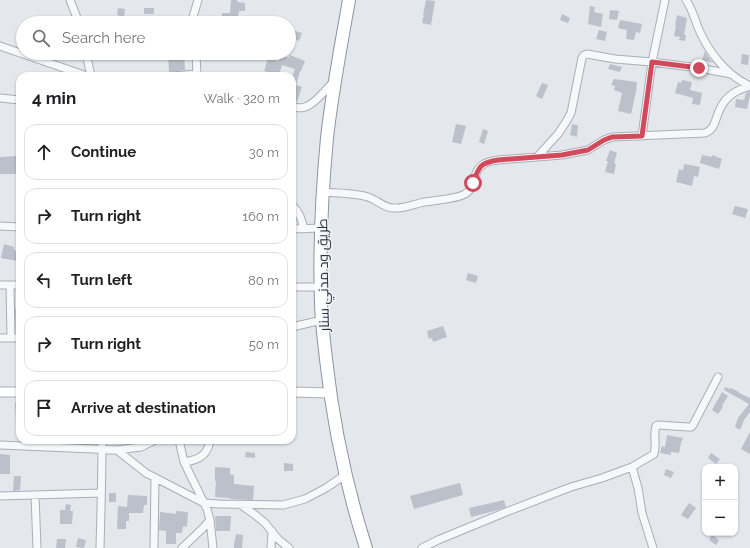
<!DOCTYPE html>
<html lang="en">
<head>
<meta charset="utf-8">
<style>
  :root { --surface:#fff; --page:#f6f6f6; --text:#202124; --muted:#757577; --line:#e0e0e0 }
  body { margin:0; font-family:Raleway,Cairo,sans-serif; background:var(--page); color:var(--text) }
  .controls { position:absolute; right:12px; bottom:12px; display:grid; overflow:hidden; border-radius:8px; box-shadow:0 1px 3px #0004 }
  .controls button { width:36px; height:36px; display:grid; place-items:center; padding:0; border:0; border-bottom:1px solid var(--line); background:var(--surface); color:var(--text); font:20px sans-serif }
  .stop { position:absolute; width:12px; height:12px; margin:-9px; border:3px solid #d1495b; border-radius:50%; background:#fff }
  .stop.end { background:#d1495b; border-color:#fff; box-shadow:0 1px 4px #0008 }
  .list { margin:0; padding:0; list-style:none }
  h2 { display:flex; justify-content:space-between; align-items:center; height:52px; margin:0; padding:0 16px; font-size:17px }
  h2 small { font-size:13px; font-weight:400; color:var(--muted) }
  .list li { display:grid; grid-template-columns:26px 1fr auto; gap:12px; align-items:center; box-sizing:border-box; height:56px; margin:0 8px 8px; padding:0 8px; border:1px solid var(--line); border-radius:12px }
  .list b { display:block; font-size:15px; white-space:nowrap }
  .list em { font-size:13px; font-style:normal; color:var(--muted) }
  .icon { flex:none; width:22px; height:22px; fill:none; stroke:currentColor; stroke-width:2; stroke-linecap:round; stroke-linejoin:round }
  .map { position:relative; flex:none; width:750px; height:548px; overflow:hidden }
  .search { position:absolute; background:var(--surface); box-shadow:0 1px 3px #0004; left:16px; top:16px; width:280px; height:44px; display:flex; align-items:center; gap:10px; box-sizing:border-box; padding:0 14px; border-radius:22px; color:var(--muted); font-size:15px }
  .panel { position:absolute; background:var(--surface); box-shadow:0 1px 3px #0004; left:16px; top:72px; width:280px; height:372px; border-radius:12px }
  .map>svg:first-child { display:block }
</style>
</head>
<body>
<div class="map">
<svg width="750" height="548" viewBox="0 0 750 548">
  <rect width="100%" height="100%" fill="#e4e7ec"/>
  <path fill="#bbc0ca" d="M231 0H237V2L245 3V11H239L238 17 231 16 230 23H221L222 13H230Z
    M426 0 435 1 431 25 422 23 424 15H423Z
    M590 6 595 7 594 12 603 14 601 27 588 24Z
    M118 8 125 9 124 17 117 15Z
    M144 8H154V14H144Z
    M610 10 619 11 617 20 609 19Z
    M562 14 570 18 568 23 560 20Z
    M677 15 687 18 684 35H686L685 41 679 40 680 37 674 36 676 25H675Z
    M620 20 642 24 640 33 636 32 634 40 626 39 627 30 618 28Z
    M289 29 302 33 299 41 289 37Z
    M599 30 607 32 605 41 596 39Z
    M705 51 710 59 714 63 702 60Z
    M168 53H184L185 70 169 72Z
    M742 54 749 55 748 65 741 64Z
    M280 55 289 58 290 55 305 61 301 71H300L296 85 302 87 297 102H292V78L295 69 282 65 279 75 264 71 268 58 279 61Z
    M610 64 622 67 620 72 608 69Z
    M614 79 637 82 636 92 631 114 618 111 622 93 614 90 615 86 611 85Z
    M682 80 692 82 690 90 702 93 700 105 692 104 693 98 675 93 678 82 681 83Z
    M542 83 548 85 542 99 536 96Z
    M750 91V96L747 109 735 107 736 99 744 100 746 93Z
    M456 124 466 126 461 144 452 142Z
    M572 124 578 125 577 137 570 135Z
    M483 129 488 131 484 144 479 142Z
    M610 150 617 153 614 163 616 164 614 174 605 172 608 161H606Z
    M702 155 712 157V155L722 159 719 169 700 163Z
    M18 156V174H0V157Z
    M684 164 700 167 698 177 694 176 692 186 676 182 679 169 683 170Z
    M735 206 748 209 745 218 732 214Z
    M4 244 14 247V250L19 251 17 261 1 258Z
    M468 273 478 276 476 283 466 280Z
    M15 309 20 310 18 316H20L18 333H16Z
    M443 326 447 337 433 342 432 338 429 339 427 331Z
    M725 387 730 389 731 388 739 392V393L750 398V412L744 420 740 430 735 427 738 418 749 404 724 390Z
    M722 392 728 396 722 406 723 407 718 414 712 410Z
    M15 403H20V419H16Z
    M750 432V454L741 449Z
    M667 435 683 438 681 443 679 453 671 452V455L660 453 662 446 665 447Z
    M246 452 255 453V458L245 457Z
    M711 453 720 459 716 464 708 458Z
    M0 454 10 455V474H0Z
    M284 463 293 464V471H284Z
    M215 467 230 468V474L234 475V484L254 486 253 500 230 499V498L215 497 216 481H215Z
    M666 469 674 472 671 478 664 475Z
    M14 476H21L20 490 13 491Z
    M460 483 463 495 414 509 410 496Z
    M109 493H116V502H109Z
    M128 495 147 496V505H144L143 513H129V521H126V529H117L118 506 127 507Z
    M504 500 506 507 498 510 471 517 469 508Z
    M689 503 696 508 688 519 681 515Z
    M66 504 71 505 70 511H73L72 524H60V510H65Z
    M176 511 188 512 187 527 183 526 182 533H176V544H166V531L159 530 160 512 176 514Z
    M215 516H231L230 531H216Z
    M236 534 243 535 242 548H234V544Z
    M712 535 719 540 716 545 709 540Z
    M78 538 86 540 84 548 76 547Z
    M57 539H66L65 548H56Z"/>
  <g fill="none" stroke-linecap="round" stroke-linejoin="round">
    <defs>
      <path id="street" d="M70 0 79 23
        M686 0C693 10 695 21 700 32 710 54 728 76 750 86
        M192 23 193 17 198 0
        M0 46 87 76
        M86 53 91 76
        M196 53 197 76
        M172 76 197 74
        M0 98 20 100
        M292 107C296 107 301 109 305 107 313 105 327 89 333 82
        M642 136 652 62 665 0
        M537 157 558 134 566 122 571 113 582 58 584 55 587 54 615 59 652 62 699 68 731 74
        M323 192C335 193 357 193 368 197 377 200 384 208 393 208 402 209 412 205 420 203 433 200 454 200 465 194 476 188 472 170 484 164 488 161 493 161 498 160L562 155 588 150 604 140 612 137 705 133C716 129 715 118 720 109 726 96 736 90 750 86
        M292 205C300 213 301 218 304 229
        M0 226 20 227
        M292 229 321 228
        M0 285H20
        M10 285 11 338
        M292 287H321
        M292 327 322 320
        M0 338H20
        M179 440 184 462 207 509 210 520 213 548
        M0 445 117 450 141 447 155 440
        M117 450 146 473 204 503 220 504 283 505 305 499 326 488 345 475
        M184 462C199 460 208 455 210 440
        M632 467 638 488 642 513 653 548
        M35 495 37 548
        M0 496 101 493
        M241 505 254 514 265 523 278 539 289 548
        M100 548C101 512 102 476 102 440
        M154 548 155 478
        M182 548 202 529 210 520
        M271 548 272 531
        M422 548 438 540 506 512 571 487 602 478 632 467 654 454C657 445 653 435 656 426L658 425 688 427H691L693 425 718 377"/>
      <path id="secondary" d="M0 392H20
        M292 392 329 393"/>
      <path id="highway" d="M349 0C341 46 332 92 327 138 322 192 319 247 321 301 321 320 324 340 326 359 333 423 346 486 366 548"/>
    </defs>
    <use href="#street" stroke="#a9aeb7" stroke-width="9"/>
    <use href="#secondary" stroke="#a9aeb7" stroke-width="11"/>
    <use href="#highway" stroke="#8b94a3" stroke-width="14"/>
    <use href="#street" stroke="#f7f8fa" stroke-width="7"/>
    <use href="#secondary" stroke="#fff" stroke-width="9"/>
    <use href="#highway" stroke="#fff" stroke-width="12"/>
  </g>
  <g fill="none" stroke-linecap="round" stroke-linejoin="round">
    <path stroke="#d1495b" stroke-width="5" d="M473 183C479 166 480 163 498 160L562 155 588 150 604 140 612 137 642 136 652 62 699 68"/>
  </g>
  <g text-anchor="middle" stroke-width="3" stroke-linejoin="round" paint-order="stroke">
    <g font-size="14" fill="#2b3445" stroke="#f4f6f9">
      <text transform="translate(323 275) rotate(-91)" y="5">طريق ود مدني سنار</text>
    </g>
  </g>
</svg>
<div class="controls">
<button>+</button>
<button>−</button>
</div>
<div class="stop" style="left:473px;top:183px"></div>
<div class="stop end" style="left:699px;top:68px"></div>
<div class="search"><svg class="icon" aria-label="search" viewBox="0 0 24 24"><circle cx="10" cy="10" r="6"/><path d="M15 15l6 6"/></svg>Search here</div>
<section class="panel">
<h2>4 min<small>Walk · 320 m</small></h2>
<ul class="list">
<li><svg class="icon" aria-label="ahead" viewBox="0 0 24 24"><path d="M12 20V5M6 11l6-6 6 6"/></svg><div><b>Continue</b></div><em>30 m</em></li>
<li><svg class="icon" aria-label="right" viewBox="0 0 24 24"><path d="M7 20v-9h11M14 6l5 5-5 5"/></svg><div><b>Turn right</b></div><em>160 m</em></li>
<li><svg class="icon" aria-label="left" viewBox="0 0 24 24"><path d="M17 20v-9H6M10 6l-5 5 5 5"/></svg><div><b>Turn left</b></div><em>80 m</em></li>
<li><svg class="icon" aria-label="right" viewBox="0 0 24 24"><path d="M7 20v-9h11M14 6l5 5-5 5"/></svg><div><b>Turn right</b></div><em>50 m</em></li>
<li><svg class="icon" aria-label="arrive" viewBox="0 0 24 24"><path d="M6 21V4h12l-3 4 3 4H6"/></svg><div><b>Arrive at destination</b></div></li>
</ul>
</section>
</div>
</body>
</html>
